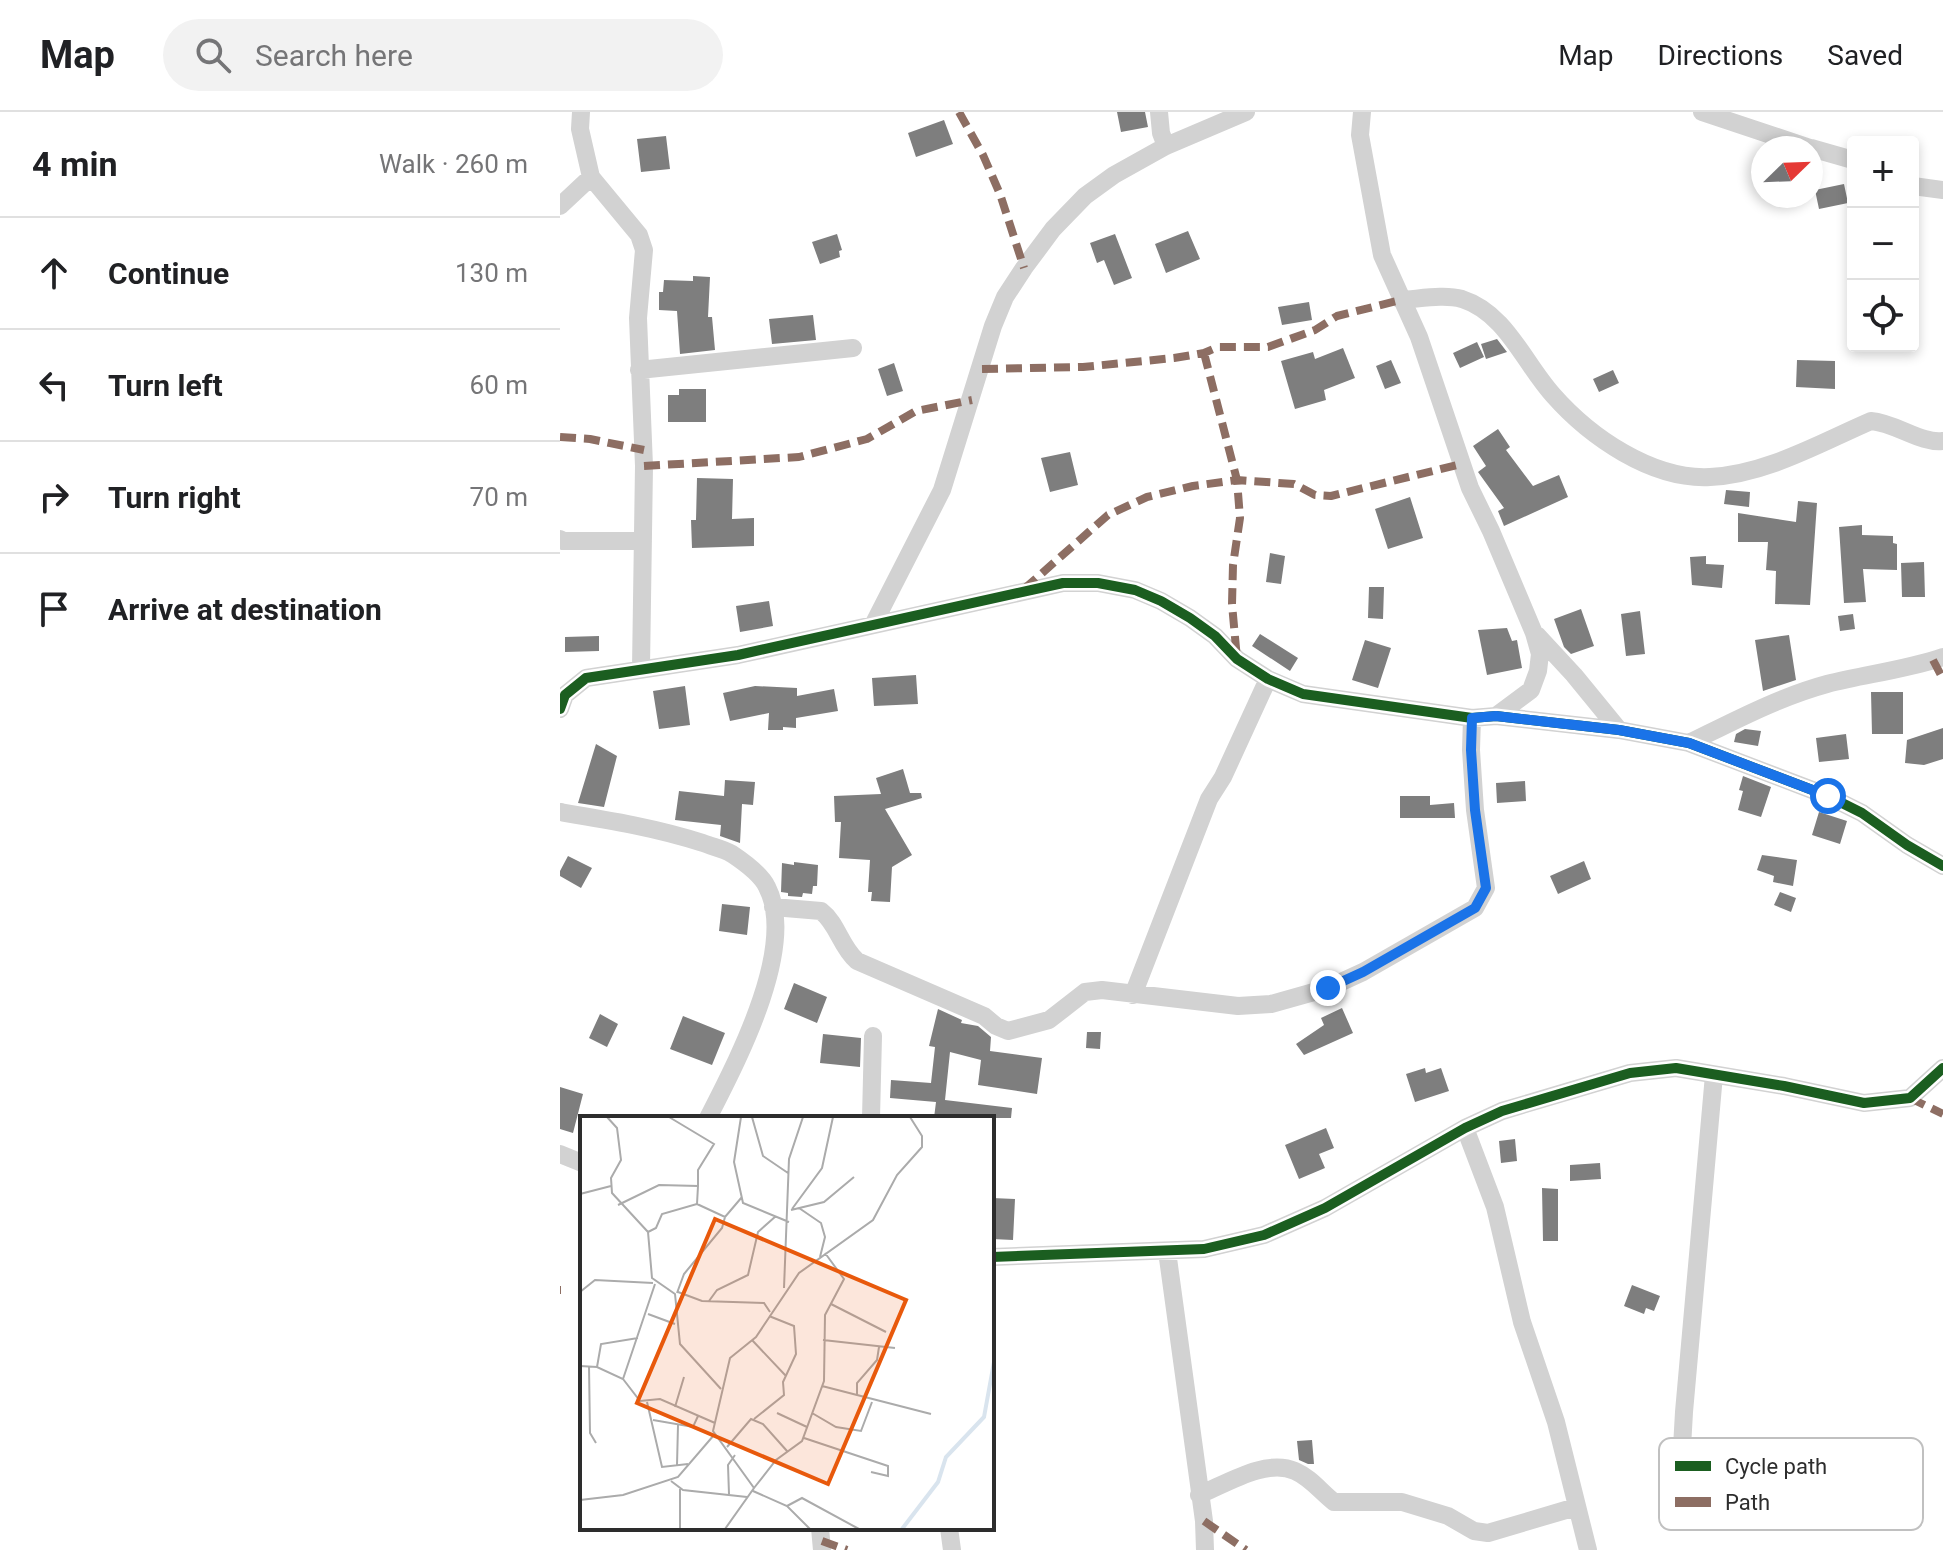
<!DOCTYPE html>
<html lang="en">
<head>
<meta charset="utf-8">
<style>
  :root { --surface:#fff; --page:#f2f2f2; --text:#202124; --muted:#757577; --line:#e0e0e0 }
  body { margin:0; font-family:Roboto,sans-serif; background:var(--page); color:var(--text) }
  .controls { position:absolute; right:24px; top:24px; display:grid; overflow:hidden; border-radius:8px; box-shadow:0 4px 12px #0003 }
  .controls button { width:72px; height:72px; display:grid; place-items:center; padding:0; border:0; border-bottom:2px solid var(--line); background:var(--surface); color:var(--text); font:40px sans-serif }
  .compass { position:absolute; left:1191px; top:24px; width:72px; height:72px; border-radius:50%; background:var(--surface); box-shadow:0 4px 12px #0003; rotate:67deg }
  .stop { position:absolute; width:24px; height:24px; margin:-18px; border:6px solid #1a73e8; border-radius:50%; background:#fff }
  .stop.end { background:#1a73e8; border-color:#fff; box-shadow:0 2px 8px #0008 }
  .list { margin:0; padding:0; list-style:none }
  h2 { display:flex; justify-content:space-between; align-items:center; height:104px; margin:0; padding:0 32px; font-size:34px }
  h2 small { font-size:26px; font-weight:400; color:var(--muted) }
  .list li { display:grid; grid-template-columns:52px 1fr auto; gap:24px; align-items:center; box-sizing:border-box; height:112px; padding:0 32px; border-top:2px solid var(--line) }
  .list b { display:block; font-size:30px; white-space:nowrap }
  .list em { font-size:26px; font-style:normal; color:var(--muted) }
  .icon { flex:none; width:44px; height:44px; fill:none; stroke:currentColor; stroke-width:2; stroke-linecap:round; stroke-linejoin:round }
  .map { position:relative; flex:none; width:1383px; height:1438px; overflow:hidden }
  header { display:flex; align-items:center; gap:48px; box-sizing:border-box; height:112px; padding:0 40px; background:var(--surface); border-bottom:2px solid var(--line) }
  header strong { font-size:38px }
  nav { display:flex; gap:44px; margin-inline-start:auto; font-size:28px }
  .search { width:560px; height:72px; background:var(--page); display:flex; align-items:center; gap:20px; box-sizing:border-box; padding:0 28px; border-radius:44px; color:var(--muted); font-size:30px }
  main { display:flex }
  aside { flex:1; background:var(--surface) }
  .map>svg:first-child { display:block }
</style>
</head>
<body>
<header>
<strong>Map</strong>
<div class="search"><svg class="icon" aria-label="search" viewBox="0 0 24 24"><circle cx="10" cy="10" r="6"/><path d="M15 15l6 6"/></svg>Search here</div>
<nav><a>Map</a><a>Directions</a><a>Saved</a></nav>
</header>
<main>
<aside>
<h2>4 min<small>Walk · 260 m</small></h2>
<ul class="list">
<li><svg class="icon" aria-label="ahead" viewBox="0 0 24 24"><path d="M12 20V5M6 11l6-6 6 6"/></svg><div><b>Continue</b></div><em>130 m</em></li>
<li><svg class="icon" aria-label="left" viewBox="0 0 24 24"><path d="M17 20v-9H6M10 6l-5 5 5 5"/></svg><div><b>Turn left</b></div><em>60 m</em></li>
<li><svg class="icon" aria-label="right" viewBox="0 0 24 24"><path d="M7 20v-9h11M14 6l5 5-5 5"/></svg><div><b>Turn right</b></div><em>70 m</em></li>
<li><svg class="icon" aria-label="arrive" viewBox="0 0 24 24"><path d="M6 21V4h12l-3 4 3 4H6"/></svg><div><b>Arrive at destination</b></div></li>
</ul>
</aside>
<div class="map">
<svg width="1383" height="1438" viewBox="0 0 1383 1438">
  <rect width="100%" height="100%" fill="#fff"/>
  <path fill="#7e7e7e" d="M557 0H585L588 15 561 20Z
    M384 8 393 32 356 45 348 21Z
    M106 24 110 57 81 60 77 27Z
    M1284 72 1288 91 1259 97 1255 78Z
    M628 119 640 147 606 161 595 132Z
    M277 122 282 138 279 139 280 145 260 152 252 130Z
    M555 122 572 166 554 173 544 148 537 151 530 131Z
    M133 164 150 165 148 205H152L155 238 120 242 117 199 99 198V180H103L104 168 133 169Z
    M749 190 752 208 722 213 718 195Z
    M253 203 256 228 212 232 209 207Z
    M937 227 947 240 926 247 921 232Z
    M917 230 924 245 900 256 893 241Z
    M783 236 795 266 764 278 766 288 735 297 721 249 753 240 755 247Z
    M831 248 841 271 825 277 816 254Z
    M1237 248 1275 249V277L1236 275Z
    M334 251 343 279 327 284 318 257Z
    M1053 258 1059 271 1039 280 1033 267Z
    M119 277H146V310H108V283H119Z
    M938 317 950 335 946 338 973 374 999 363 1008 385 944 414 938 399 944 396 918 360 926 354 913 334Z
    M510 340 518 373 490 380 481 346Z
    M137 366 173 367 172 407 194 406V434L132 436 131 408H136Z
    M1166 378 1190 380 1189 395 1164 392Z
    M850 385 863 426 828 437 815 397Z
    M1238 389 1257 391 1250 493 1215 492 1216 459 1206 458 1208 430H1178V401L1236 410Z
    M1302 413V423L1333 424V431L1337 432V458L1303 457 1306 490 1284 491 1279 415Z
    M710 441 725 444 721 472 706 470Z
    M1146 444V452L1164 453 1162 476 1132 473 1130 445Z
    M1364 450 1365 485H1342L1341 451Z
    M809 475H824L823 507 808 506Z
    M209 489 213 514 180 520 176 494Z
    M1021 497 1034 534 1011 542 1004 535 994 507Z
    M1080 499 1085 542 1066 544 1061 502Z
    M1293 502 1295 517 1280 519 1278 504Z
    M947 516 952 529 957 528 962 556 927 563 918 518Z
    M700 522 738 546 730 559 692 534Z
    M1229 523 1236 568 1203 579 1195 528Z
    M39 524V539L5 540V525Z
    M805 528 831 536 818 576 792 568Z
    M356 563 358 592 314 594 312 566Z
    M125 574 130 613 99 617 93 579Z
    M195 574 237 576V584L274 577 278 599 236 606V616L223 615V618H208L209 601 170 609 163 581Z
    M1311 580H1343V622H1312Z
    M1383 616V647L1364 653 1345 651 1347 628Z
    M1185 617 1201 619 1198 634 1174 630 1176 622Z
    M1286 622 1289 647 1259 650 1256 626Z
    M36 632 57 644 44 695 18 691Z
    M343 657 350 681H361L362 686 325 697 352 743 332 755 330 790 311 789 312 780H308L310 748 279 746 281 710H275L274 684 321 682 316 666Z
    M1183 664 1211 675 1201 705 1178 698 1183 679 1179 678Z
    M165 668 195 670 193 693 182 692 180 731 160 724 161 713 115 708 119 679 164 684Z
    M965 669 966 689 937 691 936 671Z
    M840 684H870V693L894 691 895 706H840Z
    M1259 700 1287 709 1280 732 1252 723Z
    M1202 743 1237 748 1233 774 1213 770 1214 764 1197 758Z
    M8 744 32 756 21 776 0 764V759Z
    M1024 749 1031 767 998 782 990 764Z
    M234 750 258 753 257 774H253L252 782 243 781 242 785 228 784V781L221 780 222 751 234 753Z
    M1220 780 1236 786 1231 800 1214 793Z
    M162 792 190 795 187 823 159 819Z
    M234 871 267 885 257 911 224 897Z
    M782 896 793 921 744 943 736 932 764 913 761 906Z
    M378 897 402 908 401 911 418 914 431 925 430 939 482 946 477 982 418 973 421 948 390 940 385 988 452 996 451 1006H374L376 990 330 986 331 968 371 971 375 935 369 934Z
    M40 902 58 912 47 935 29 926Z
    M123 904 165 921 152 953 110 937Z
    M527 920H541L540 937 526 936Z
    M263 922 301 926 300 955 260 951Z
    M865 956 866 961 881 956 889 979 855 990 846 962Z
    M0 975 23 982 13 1021 0 1017Z
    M766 1016 774 1036 759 1042 765 1056 739 1067 725 1033Z
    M955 1027 957 1049 941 1051 939 1029Z
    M1040 1051 1041 1067 1010 1069V1053Z
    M982 1076 998 1077V1129H983Z
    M432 1086 455 1087 453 1128 432 1127Z
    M1072 1173 1100 1184 1094 1199 1086 1196 1084 1202 1064 1194Z
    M752 1328 754 1352H748L739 1348 737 1329Z"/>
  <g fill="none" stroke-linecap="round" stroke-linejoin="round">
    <path stroke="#d2d2d2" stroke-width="18" d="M21 0 20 17 31 65 79 123 84 138 78 206 84 354 81 556
      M599 0 601 21 606 34
      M802 0 800 23 822 143 859 225 910 376 931 419 974 521 980 542 978 559 971 578 936 604
      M1142 0 1250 36
      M1251 36 1293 48
      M1353 74 1383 78
      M0 94 31 65
      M841 188C859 187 884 182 902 187 946 201 964 251 993 283 1030 325 1092 368 1150 365 1207 362 1260 331 1311 309 1336 311 1361 332 1383 329
      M79 258 293 236
      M0 427 3 429H83
      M314 511 382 378 433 214 445 185 464 156 493 117 525 84 554 63 606 34 686 0
      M977 523 1014 563 1059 618
      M0 597 5 583 26 566 178 543 503 471H538L575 478 601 489 630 506 655 524 677 547 708 567 743 582 912 606 936 604 1059 618 1129 631 1268 684 1302 701 1347 733 1383 754
      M1129 631C1174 609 1219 585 1267 572 1306 562 1345 558 1383 545
      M0 700C48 708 97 716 143 731 153 735 164 737 172 742 184 750 201 762 207 775 238 835 176 951 148 1006
      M213 795 261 799C278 812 280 834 297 849L424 904 436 914 448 919 489 908 525 880 542 878 678 894 711 892 768 876 803 860 915 796 926 776 915 698 911 638 912 606
      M573 883 649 687 663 665 708 567
      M311 1006 313 924
      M905 1016 935 1095 962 1210 996 1310 1028 1438
      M0 1042 22 1051
      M607 1139 644 1409 645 1438
      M432 1145 644 1137 704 1123 765 1096 905 1016 942 999 1070 961 1116 956 1224 974 1304 991 1350 986 1383 956
      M639 1383C666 1372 706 1346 735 1359 751 1366 761 1380 774 1390H842L888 1404 914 1419 928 1421 1016 1395
      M1125 1395 1121 1353 1124 1300 1154 963
      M260 1416 262 1438
      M389 1416 392 1438"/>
    <path stroke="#8d6e63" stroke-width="8" stroke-dasharray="16 8" stroke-linecap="butt" d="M399 0 423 43 440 82 464 156
      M644 241 677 368 680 406 673 453 672 492 677 547
      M422 257 523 255 614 246 644 241 658 235H708L755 218 777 204 841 188
      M0 325 30 327 84 338
      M84 354 239 345 307 327 356 299 412 288
      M464 477 548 403 587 385 633 374 677 368 734 372 755 383 771 384 901 352
      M1373 548 1383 567
      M1350 986 1383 1002
      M0 1178H1
      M644 1409 686 1438
      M262 1429 287 1438"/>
    <defs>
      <path id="cycleway" d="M0 597 5 583 26 566 178 543 503 471H538L575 478 601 489 630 506 655 524 677 547 708 567 743 582 912 606 936 604 1059 618 1129 631 1268 684 1302 701 1347 733 1383 754
        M432 1145 644 1137 704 1123 765 1096 905 1016 942 999 1070 961 1116 956 1224 974 1304 991 1350 986 1383 956"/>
    </defs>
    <use href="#cycleway" stroke="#fff" stroke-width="15"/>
    <use href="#cycleway" stroke="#1b5e20" stroke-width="10"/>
  </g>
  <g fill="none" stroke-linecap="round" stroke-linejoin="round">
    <path stroke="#1a73e8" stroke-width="10" d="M768 876 803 860 915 796 926 776 915 698 911 638 912 606 936 604 1059 618 1129 631 1268 684"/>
  </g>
  <g transform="translate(20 1004)">
    <rect width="414" height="414" fill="#fff"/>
    <path fill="none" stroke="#d9e4ee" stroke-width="4" d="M322 413 358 366 366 341 404 301 414 246"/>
    <path fill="none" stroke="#ababab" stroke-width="2" d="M27 1 37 12 41 44 31 62 32 77 68 116 72 162 95 178 100 228 141 273M89 1 134 28 118 54V70M161 1 154 46 163 87 209 106M172 1 183 40 208 57M0 78 31 70M117 88 145 101 162 81M38 89 79 69 118 70 117 88 82 98 76 112 68 116M219 92 241 107 245 121 240 141M212 93 242 52 253 1M211 94 244 86 274 61M204 172 209 43 223 1M0 176 15 164 73 167M98 176 122 185 184 187 190 196M97 177 104 158 142 112 145 101M129 185 137 174 168 159 178 116 196 100M251 188 306 216M68 198 95 208M172 224 206 260M243 224 315 232M0 250 17 251 43 263 60 285 80 283 135 307M9 250 10 317 16 327M17 251 21 228 58 222M43 263 75 168M242 270 351 298M277 280V267L297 244 299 231M67 286 82 351 108 348M95 291 104 261M197 297 227 311M232 297 256 311 281 315 292 286M174 303 204 279 203 266 216 238 214 210 189 200M73 304 113 311 118 300M224 322 308 350V360L291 356M147 331 171 303 183 308 207 335M97 349 98 309M91 365 103 374 167 381M174 372 196 344 222 325 244 265 245 199 264 163 245 137M100 373V413M173 375 207 390 230 413M149 378 148 349 155 339M0 384 43 379 98 361 134 319M207 390 222 382 279 413M145 413 174 372 133 315 150 242 176 221 219 157 293 104 317 59 342 31V20L330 1"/>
    <path fill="#e8590c" fill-opacity="0.15" stroke="#e8590c" stroke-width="4" d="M135 103 326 184 248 368 57 287Z"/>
    <rect width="414" height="414" fill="none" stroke="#2d2d2d" stroke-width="4"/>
  </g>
  <rect x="1099" y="1326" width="264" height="92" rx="12" fill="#fff" stroke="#c0c0c0" stroke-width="2"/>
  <rect x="1115" y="1349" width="36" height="10" fill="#1b5e20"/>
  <rect x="1115" y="1385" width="36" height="10" fill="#8d6e63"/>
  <g font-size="22" fill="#2d2d2d">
    <text x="1165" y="1362">Cycle path</text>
    <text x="1165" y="1398">Path</text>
  </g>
</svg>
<div class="controls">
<button>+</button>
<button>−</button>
<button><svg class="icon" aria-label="locate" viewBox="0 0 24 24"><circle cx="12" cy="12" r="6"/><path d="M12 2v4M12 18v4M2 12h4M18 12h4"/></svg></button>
</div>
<svg class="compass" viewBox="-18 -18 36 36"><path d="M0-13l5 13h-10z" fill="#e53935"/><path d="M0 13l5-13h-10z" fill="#757577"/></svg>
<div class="stop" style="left:1268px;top:684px"></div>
<div class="stop end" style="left:768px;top:876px"></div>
</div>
</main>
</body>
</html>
